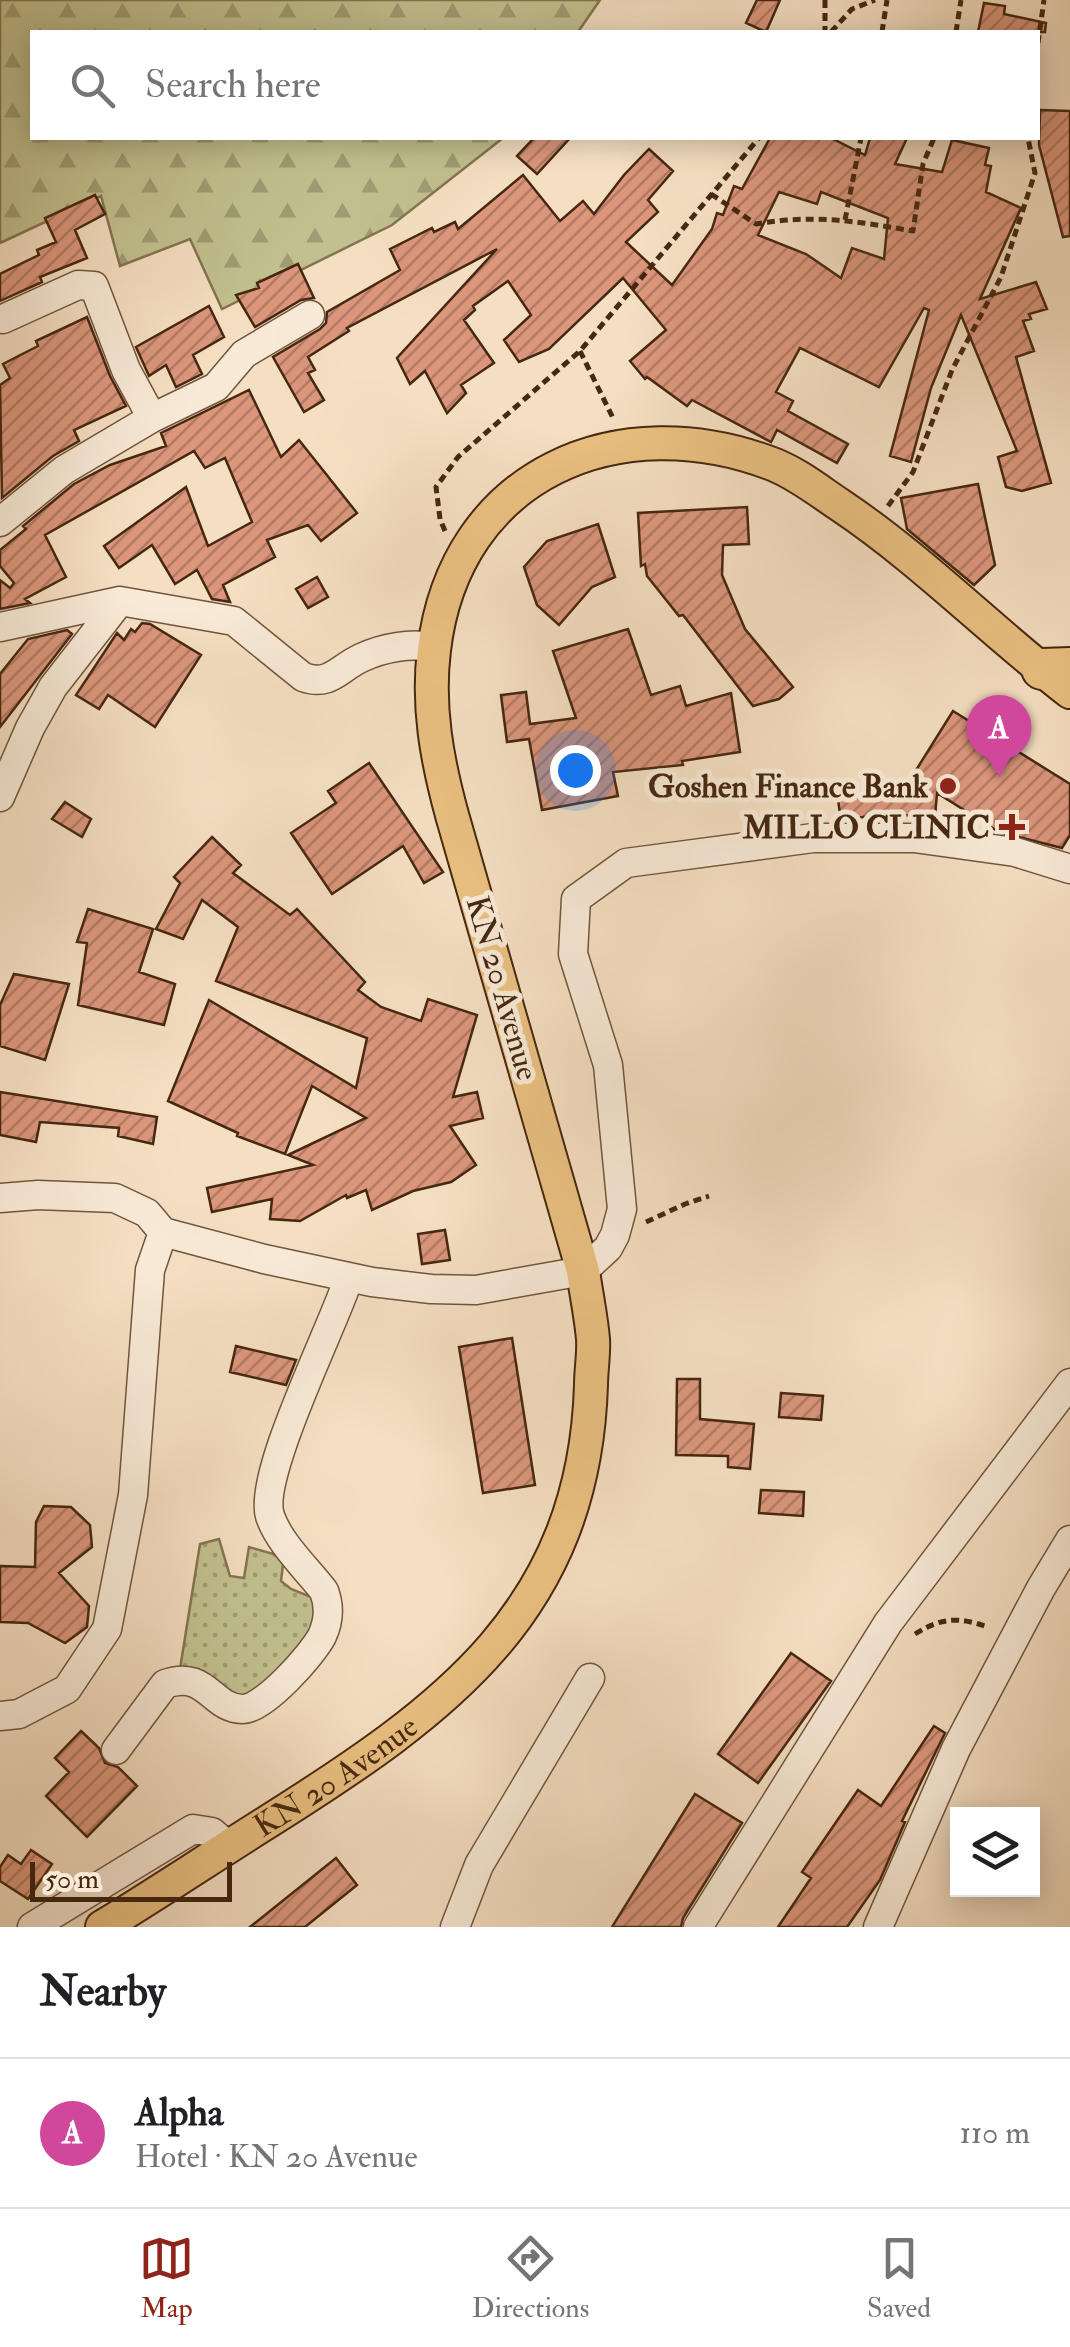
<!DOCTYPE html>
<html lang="en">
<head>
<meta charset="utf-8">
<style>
  :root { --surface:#fff; --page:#f6f6f6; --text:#202124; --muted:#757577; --line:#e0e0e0; --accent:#8f2418 }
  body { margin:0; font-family:"IM FELL Double Pica",serif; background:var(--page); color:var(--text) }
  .controls { position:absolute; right:30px; bottom:30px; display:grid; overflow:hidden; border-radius:0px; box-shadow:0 5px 25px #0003 }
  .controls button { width:90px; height:90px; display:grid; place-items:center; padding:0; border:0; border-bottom:2px solid var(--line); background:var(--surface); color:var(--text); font:50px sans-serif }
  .scale { position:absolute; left:30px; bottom:25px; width:202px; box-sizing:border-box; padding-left:10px; border:5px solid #462710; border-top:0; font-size:28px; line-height:35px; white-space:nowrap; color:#462710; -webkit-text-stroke:8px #f8ead7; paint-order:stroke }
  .you { position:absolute; left:575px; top:770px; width:35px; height:35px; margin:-25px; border:8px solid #fff; border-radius:50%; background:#1a73e8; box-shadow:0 0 0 15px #1a73e833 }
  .badge { display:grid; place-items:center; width:65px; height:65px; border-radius:50%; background:var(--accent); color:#fff; font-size:32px; font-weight:700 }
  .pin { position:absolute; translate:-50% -82px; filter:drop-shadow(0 2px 5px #0008) }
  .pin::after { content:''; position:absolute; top:52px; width:35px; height:30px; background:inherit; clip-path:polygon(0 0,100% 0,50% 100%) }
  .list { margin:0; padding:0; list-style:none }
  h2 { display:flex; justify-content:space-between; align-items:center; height:130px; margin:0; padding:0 40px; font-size:42px }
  h2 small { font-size:32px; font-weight:400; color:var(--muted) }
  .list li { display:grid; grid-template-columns:65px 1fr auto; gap:30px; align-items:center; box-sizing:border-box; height:150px; padding:0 40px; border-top:2px solid var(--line) }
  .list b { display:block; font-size:38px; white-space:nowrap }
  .list p { margin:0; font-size:32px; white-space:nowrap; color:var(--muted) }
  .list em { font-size:32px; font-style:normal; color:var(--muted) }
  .icon { flex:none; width:55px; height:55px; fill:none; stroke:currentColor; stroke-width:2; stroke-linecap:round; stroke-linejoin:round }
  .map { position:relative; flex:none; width:1070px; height:1927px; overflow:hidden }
  .search { position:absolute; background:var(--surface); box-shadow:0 5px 25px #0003; left:30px; right:30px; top:30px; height:110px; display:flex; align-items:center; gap:25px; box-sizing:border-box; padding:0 35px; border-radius:0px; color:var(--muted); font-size:38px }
  .sheet { height:280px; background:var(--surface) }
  nav { display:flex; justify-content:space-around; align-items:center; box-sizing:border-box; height:140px; border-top:2px solid var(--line); background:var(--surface); font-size:28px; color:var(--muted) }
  nav a { display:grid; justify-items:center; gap:5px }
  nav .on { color:var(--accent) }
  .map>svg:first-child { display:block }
</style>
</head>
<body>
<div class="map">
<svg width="1070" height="1927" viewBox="0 0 1070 1927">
  <defs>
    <pattern id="grass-dots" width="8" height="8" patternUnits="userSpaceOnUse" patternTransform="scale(2.5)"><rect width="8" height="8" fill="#c2c08f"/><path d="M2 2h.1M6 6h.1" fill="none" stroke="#9f9c73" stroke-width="1.8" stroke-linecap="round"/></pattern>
    <pattern id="forest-firs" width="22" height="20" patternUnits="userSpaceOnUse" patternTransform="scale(2.5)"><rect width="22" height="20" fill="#c2c08f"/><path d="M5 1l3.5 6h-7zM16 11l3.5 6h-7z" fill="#9f9c73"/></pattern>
    <pattern id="building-hatch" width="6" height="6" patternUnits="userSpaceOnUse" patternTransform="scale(2.5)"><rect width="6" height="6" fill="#db967c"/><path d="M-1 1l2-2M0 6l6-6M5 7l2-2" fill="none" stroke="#b37a64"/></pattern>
  </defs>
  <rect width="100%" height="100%" fill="#f5dfc2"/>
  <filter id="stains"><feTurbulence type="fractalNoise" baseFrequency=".002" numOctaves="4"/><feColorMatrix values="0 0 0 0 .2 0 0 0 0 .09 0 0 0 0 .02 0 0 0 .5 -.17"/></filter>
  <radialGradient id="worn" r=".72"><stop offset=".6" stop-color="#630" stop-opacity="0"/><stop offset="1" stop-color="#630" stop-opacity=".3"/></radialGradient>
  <path fill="url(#grass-dots)" stroke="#847450" stroke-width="2.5" d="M219 1539 230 1576 244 1578 249 1547 284 1557 281 1581 291 1589 321 1601 319 1630 242 1705 179 1675 200 1544Z"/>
  <path fill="url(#forest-firs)" stroke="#847450" stroke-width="2.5" d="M0 0H600L578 32H32V138H503L392 225 222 309 190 239 120 266 101 196 0 243Z"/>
  <path fill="url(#building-hatch)" stroke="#462710" stroke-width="2.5" fill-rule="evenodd" d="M757 0H780L766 32 746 23Z
    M984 3 1005 6 1004 14 1046 23 1045 32H978Z
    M1040 110 1070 111V236L1063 237 1039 145Z
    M534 138H570L537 174 517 156Z
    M770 138H831L865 155 870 138H907L895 164 942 172 952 140 989 148 985 165 991 166 986 192 1021 208 980 299 1036 282 1047 309 1029 314 1031 319 1023 321 1034 351 1016 357 1051 483 1022 491 1006 487 998 457 1017 451 961 315 931 388 911 462 890 456 929 310 924 308 879 387 800 348 776 392 793 401 788 411 848 444 837 463 777 430 771 442 692 400 687 406 647 377 645 379 630 361 666 330 623 278 549 349 519 362 504 340 531 315 508 281 473 306 475 310 464 320 494 363 461 385 466 393 447 413 425 371 410 384 397 358 497 249 347 328 349 331 308 357 315 370 308 373 324 400 304 412 273 357 320 329 326 323 327 312 400 270 390 249 432 228 434 232 455 222 458 229 523 175 560 221 583 201 594 214 624 175 649 149 673 171 648 200 658 212 626 242 672 285 712 229 717 213 723 215 734 186 742 189ZM779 192 817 204 821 192 888 218 884 259 852 248 841 278 806 254 758 235Z
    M95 195 105 214 75 230 87 258 40 277 42 282 0 301V274L39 255 37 250 56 242 45 218Z
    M298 264 314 298 301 300 255 327 236 295 259 288 257 283Z
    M209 306 224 337 193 355 202 374 176 387 166 365 149 376 136 347Z
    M87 317 110 376 126 406 74 430 79 441 53 456 2 498 0 385 10 378 3 364 38 346 36 341Z
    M249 390 281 457 299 440 357 513 321 541 308 525 267 540 275 557 223 585 230 602 212 599 197 570 175 584 152 545 119 568 104 546 186 487 208 546 252 522 225 458 205 468 194 451 45 535 66 577 25 599 30 603 0 609V580L10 588 14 583 0 566V550L26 529 23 526 74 484 110 465 166 446 161 433Z
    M978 484 995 565 974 585 907 529 901 498Z
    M747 507 749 544 723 545 722 575 745 629 793 687 779 699 753 706 683 615 679 616 647 576 645 564 641 566 638 513Z
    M598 524 615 577 592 587 559 625 537 605 524 567 547 541Z
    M317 577 328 597 308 608 296 589Z
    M142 623 150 624 201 655 155 727 108 695 99 709 76 695 117 633 124 640 131 629 135 632Z
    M628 629 651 695 680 686 686 706 731 693 740 752 682 761 683 765 613 772 618 796 542 810 529 739 507 742 501 695 526 692 530 724 576 718 553 651Z
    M67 630 72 634 0 727V674L28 639Z
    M953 711 1070 784V835L1062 848 999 832 937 793 935 817 886 814 841 820 838 800 903 791Z
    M369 763 443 872 424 883 403 846 332 894 291 833 336 803 328 791Z
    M65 802 91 819 82 837 52 819Z
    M212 837 241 865 233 873 290 915 297 909 365 982 358 990 381 1007 421 1021 428 999 477 1015 453 1097 477 1092 483 1118 450 1126 476 1165 451 1182 413 1191 372 1210 366 1190 347 1198 346 1195 300 1221 270 1219 272 1199 212 1212 207 1188 313 1165 288 1155 366 1118 312 1086 285 1154 237 1136 238 1133 168 1101 209 1000 356 1088 367 1038 216 981 238 927 202 900 183 939 156 929 180 883 174 877Z
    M88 909 153 929 139 972 175 984 164 1025 78 1005 87 943 77 942Z
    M14 974 69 984 45 1060 0 1046V1005Z
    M0 1092 157 1117 153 1144 118 1136 119 1128 40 1122 36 1142 0 1135Z
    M445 1230 450 1260 422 1264 418 1234Z
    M512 1338 535 1485 483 1493 459 1347Z
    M236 1346 296 1360 286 1385 230 1372Z
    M677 1379H700V1419L754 1424 750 1469 728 1467V1456L676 1455Z
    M781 1393 823 1396 821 1420 779 1417Z
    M761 1490 804 1492 803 1516 759 1513Z
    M44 1506 71 1507 90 1525 92 1547 59 1573 89 1606 87 1627 65 1643 28 1623 0 1622V1566L35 1567 36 1522Z
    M791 1653 831 1681 758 1783 718 1754Z
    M934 1726 945 1733 902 1821 905 1822 880 1880 847 1927H778L811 1878 802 1872 858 1790 881 1806Z
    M81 1731 99 1748 105 1763 118 1767 137 1786 87 1837 46 1796 69 1772 55 1758Z
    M695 1794 742 1823 683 1918 681 1927H612Z
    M31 1850 52 1864 28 1899 0 1881V1867L8 1855 21 1864Z
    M336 1858 357 1885 305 1927H250Z"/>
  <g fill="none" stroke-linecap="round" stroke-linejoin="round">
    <defs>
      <path id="minor" d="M3 319 78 285 94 286 126 370 152 418
        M0 522 64 470 152 418 216 387 244 354 310 315
        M0 627 120 601 234 621 303 677C330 687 339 668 361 658 382 648 412 642 434 648
        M0 797 30 728 53 687 120 601
        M0 1198 38 1195 115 1198 147 1213 163 1232 264 1259 372 1282 431 1289 476 1290 583 1271 608 1248 615 1235 622 1209 608 1065 573 954 576 899 626 863 813 838H914L1015 852 1070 869
        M0 1716 19 1714 67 1689 107 1629 133 1495 150 1270 163 1232
        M116 1750 165 1684C207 1669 211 1709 243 1709 264 1709 312 1655 322 1636 329 1621 330 1607 324 1591 307 1569 279 1543 270 1516 257 1476 334 1325 349 1277
        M32 1927 193 1829 212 1832 228 1846
        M455 1927 479 1865 590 1678
        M698 1927 888 1623 1070 1383
        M878 1927 956 1749 1041 1588 1070 1540"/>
      <g id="major">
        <path id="s1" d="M102 1927C158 1893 213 1856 269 1821 445 1710 584 1611 591 1385 591 1370 594 1354 593 1339 591 1316 586 1293 583 1271L452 815C437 760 427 707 434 650 455 473 619 404 775 465 799 475 819 491 840 505 922 560 992 632 1070 692"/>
      </g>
      <path id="highway" d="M1042 669 1070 668"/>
    </defs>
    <use href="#minor" stroke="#72553c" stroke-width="31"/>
    <use href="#major" stroke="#462710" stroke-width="36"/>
    <use href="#highway" stroke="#462710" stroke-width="44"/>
    <path stroke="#462710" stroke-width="5" stroke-dasharray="8 5" stroke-linecap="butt" d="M825 0V32
      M831 32 852 9 875 0
      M882 32 887 0
      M956 32 961 0
      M1038 43 1044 0
      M711 194 756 224C814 214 855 221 913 231L923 164 934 138
      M845 220 861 138
      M580 351 614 420
      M888 506 913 472 952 370 1001 277 1035 173 1028 138
      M445 531 440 519 436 487 458 457 580 351 759 138
      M646 1222 685 1204 709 1196
      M915 1634C942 1617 959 1617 988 1627"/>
    <use href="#minor" stroke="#f8ead7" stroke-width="28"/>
    <use href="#major" stroke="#eac081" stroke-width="32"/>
    <use href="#highway" stroke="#eac081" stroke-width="40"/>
  </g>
  <g fill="#8f2418" stroke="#f8ead7" stroke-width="4">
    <circle cx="948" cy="786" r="10"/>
    <path d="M1007 812h10v10h10v10h-10v10h-10v-10h-10v-10h10z"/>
  </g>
  <g text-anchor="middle" stroke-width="10" stroke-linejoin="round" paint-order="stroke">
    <g font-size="32" font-weight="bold" fill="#462710" stroke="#f8ead7" text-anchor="end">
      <text x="928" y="797">Goshen Finance Bank</text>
      <text x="990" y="838">MILLO CLINIC</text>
    </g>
    <g font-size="32" fill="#462710" stroke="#f8ead7">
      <text transform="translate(503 988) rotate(74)" y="11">KN 20 Avenue</text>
      <text dy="11" stroke="none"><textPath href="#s1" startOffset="278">KN 20 Avenue</textPath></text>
    </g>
  </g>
  <rect width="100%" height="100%" filter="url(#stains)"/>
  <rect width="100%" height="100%" fill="url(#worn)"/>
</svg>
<div class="controls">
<button><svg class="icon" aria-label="layers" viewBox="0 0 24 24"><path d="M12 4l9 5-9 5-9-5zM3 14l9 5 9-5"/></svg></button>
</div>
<div class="scale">50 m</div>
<div class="you"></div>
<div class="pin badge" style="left:999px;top:777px;background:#d1479c">A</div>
<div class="search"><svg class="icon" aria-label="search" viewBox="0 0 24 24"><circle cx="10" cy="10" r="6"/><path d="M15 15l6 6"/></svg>Search here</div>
</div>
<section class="sheet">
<h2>Nearby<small></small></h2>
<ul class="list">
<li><span class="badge" style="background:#d1479c">A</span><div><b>Alpha</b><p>Hotel · KN 20 Avenue</p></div><em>110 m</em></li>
</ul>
</section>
<nav>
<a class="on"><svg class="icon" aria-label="map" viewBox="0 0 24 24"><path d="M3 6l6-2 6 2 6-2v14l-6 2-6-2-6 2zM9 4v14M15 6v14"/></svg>Map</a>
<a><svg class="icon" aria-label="directions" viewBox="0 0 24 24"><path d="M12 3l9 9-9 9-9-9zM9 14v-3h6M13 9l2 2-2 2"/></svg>Directions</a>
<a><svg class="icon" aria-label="saved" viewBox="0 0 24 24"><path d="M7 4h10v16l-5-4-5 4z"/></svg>Saved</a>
</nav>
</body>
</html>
